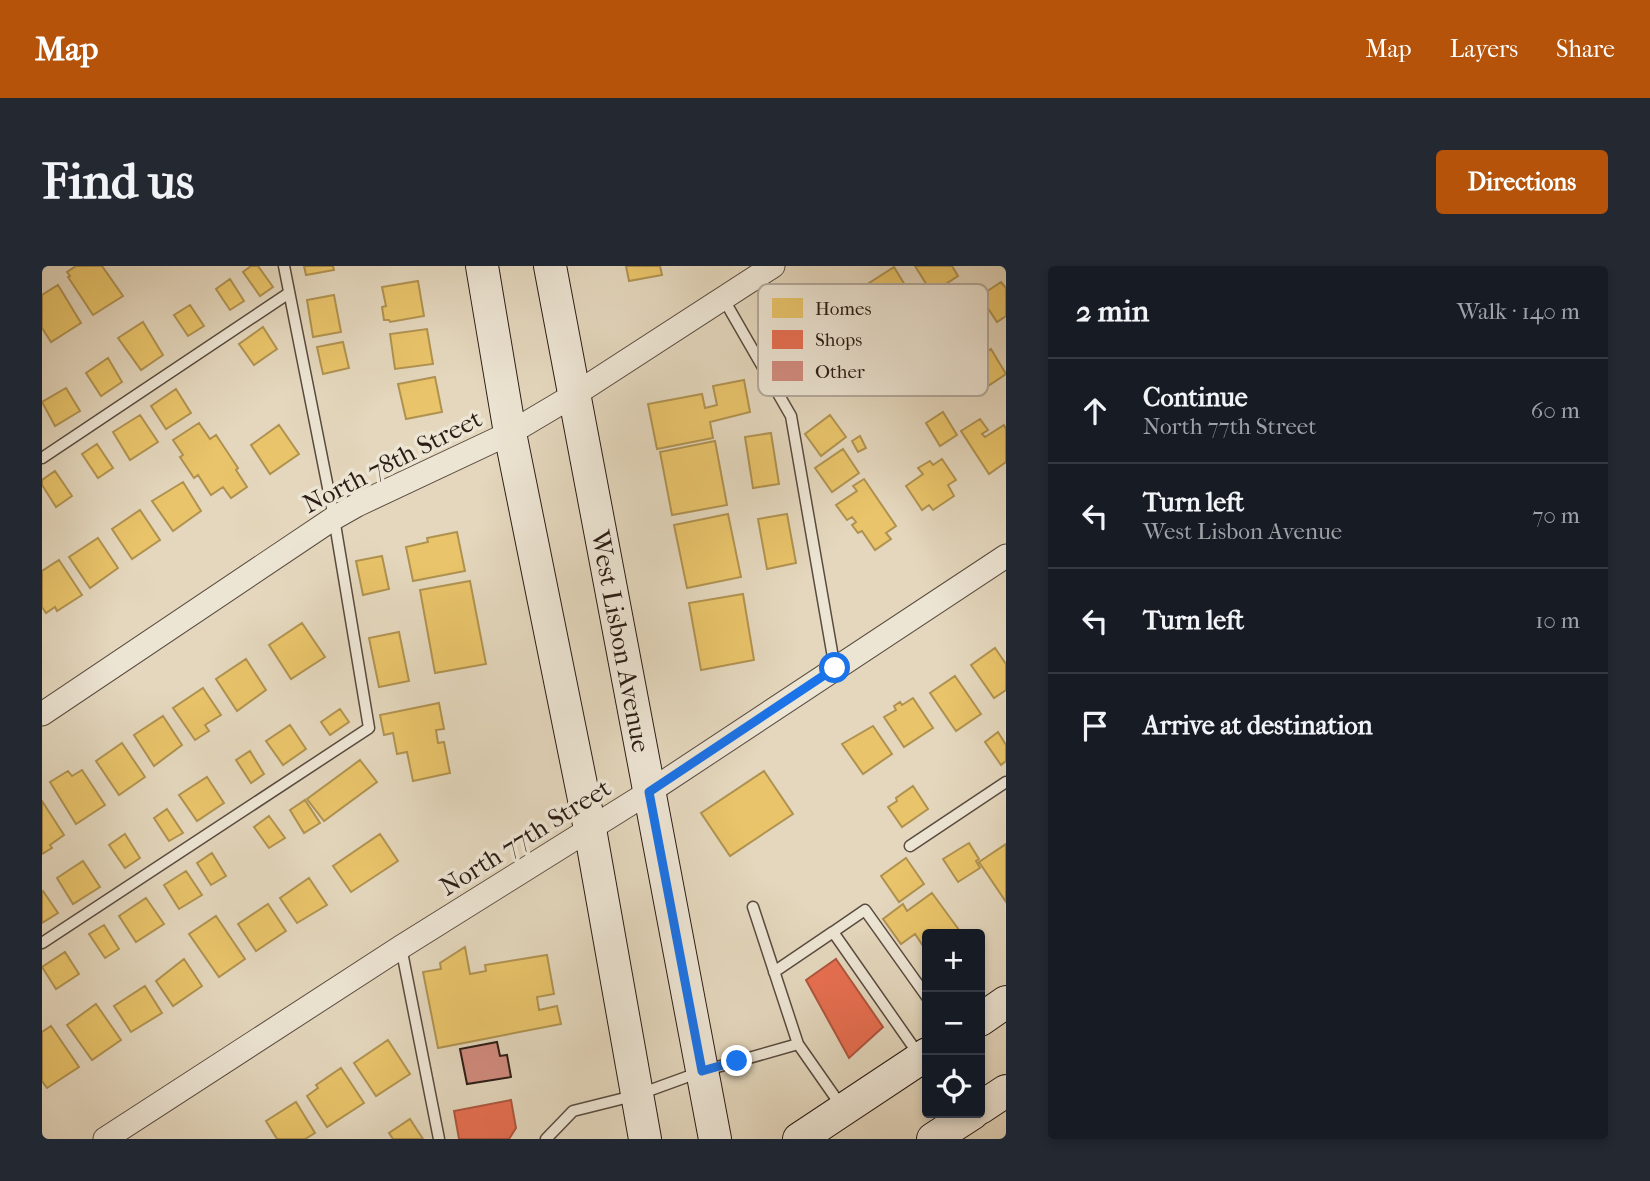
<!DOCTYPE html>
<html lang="en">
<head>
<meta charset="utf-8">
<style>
  :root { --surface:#171b24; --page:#242831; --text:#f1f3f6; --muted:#9ea1a6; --line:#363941; --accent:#b45309 }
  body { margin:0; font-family:"IM FELL French Canon",serif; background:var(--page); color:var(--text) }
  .controls { position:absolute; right:21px; bottom:21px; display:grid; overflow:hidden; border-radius:7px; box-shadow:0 4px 10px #0003 }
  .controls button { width:63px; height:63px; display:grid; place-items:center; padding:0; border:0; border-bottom:2px solid var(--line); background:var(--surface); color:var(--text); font:35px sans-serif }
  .stop { position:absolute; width:21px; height:21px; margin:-16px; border:5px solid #1a73e8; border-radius:50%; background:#fff }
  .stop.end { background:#1a73e8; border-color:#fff; box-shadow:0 2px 7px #0008 }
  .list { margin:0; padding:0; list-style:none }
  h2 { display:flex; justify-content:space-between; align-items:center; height:91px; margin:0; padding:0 28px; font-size:30px }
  h2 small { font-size:23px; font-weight:400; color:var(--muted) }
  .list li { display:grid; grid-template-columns:46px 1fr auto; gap:21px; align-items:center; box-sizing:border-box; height:105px; padding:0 28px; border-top:2px solid var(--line) }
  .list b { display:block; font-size:26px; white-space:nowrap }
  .list p { margin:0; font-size:23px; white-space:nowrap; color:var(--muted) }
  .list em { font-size:23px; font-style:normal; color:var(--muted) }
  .icon { flex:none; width:38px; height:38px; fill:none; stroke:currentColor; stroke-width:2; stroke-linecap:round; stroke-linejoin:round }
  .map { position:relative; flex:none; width:964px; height:873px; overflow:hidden; border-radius:7px }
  header { display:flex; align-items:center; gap:42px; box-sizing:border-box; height:98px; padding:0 35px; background:var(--accent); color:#fff }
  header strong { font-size:33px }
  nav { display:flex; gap:38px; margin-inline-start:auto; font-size:24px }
  .intro { display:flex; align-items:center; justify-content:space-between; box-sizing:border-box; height:168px; padding:0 42px }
  h1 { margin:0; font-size:49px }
  .button { padding:18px 32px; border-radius:7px; background:var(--accent); color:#fff; font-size:24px; font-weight:700 }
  main { display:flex; gap:42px; padding:0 42px }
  aside { flex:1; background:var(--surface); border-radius:7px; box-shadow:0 4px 10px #0003 }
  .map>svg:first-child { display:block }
</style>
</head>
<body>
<header>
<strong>Map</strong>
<nav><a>Map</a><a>Layers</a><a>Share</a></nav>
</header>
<div class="intro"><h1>Find us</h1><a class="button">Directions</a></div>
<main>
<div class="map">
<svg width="964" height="873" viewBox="0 0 964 873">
  <rect width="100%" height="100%" fill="#e4d7bd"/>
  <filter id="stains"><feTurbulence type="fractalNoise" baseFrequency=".00286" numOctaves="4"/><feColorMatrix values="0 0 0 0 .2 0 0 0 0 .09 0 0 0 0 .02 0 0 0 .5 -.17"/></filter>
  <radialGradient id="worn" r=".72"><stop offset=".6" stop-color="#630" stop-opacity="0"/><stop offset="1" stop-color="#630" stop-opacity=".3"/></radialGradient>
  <path fill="#e9c46a" stroke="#b09250" stroke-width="2" d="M34 0H60L81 30 51 49 26 11 28 10 25 6Z
    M209 0H216L231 21 218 30 201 6Z
    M262 0H291L292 4 264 9Z
    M584 0H618L620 9 587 15Z
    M873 0H910L916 10 890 27Z
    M852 1 872 34 845 51 824 19Z
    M188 13 202 35 188 44 174 23Z
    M376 15 382 50 348 56 347 54H342L340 41 344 40 340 21Z
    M959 16 964 22V50L955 56 938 30Z
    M16 19 39 57 9 76 0 62V29Z
    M292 29 299 66 271 71 265 34Z
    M148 39 162 60 146 70 132 49Z
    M101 56 121 89 99 104 76 72Z
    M221 61 235 83 212 99 197 78Z
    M385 63 391 98 353 103 348 68Z
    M301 76 307 102 281 108 275 81Z
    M949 83 964 108 943 122 927 99Z
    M66 92 80 116 59 130 44 107Z
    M393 111 400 146 364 153 356 118Z
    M702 114 708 146 668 156 671 172 615 183 606 138 660 128 663 142 675 139 671 120Z
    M24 122 38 145 13 160 0 136Z
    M134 123 149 147 124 163 109 140Z
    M901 146 915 169 898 180 884 157Z
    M98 149 116 176 88 194 71 166Z
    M788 149 804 171 779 190 763 168Z
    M938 153 946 164 940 168 943 171 962 159 964 163V196L947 208 919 165Z
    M157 157 168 173 174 169 196 202 194 204 205 221 189 232 181 221 169 229 156 209 152 212 138 191 141 189 131 174Z
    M237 159 257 188 228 208 209 179Z
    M729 167 737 218 711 222 703 171Z
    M818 170 824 182 816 186 810 175Z
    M673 175 685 239 630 249 618 186Z
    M55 178 71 202 56 212 40 188Z
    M801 183 817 207 790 226 773 202Z
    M900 193 914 214 906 219 912 230 891 244 887 239 880 244 864 220 881 208 876 202 888 195 891 199Z
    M13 205 30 230 14 241 0 219V214Z
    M822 213 854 260 844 267 849 273 833 284 820 265 816 267 810 259 814 256 810 251 805 254 794 239 815 225 811 220Z
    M141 216 159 245 131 265 110 235Z
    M98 244 118 274 90 293 70 263Z
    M686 248 699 311 645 322 632 259Z
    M745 248 754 297 725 303 716 253Z
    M415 266 423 305 371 315 364 281 386 276 385 272Z
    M56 272 76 302 48 322 27 291Z
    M340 290 347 323 321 329 314 295Z
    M17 294 40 329 15 345 13 341 4 347 0 341V305Z
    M428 315 444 398 393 407 378 324Z
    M701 328 712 394 659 404 647 337Z
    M260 357 283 391 249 413 227 379Z
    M357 366 367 415 337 421 327 372Z
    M953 382 964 398V424L952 432 929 399Z
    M204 393 224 424 195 445 174 413Z
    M913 410 939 448 914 465 888 427Z
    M161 422 179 449 163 459 167 465 153 474 131 442Z
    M871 432 891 462 862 481 842 451 854 444 852 440 858 436 860 439Z
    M397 437 402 463 394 464 396 477 402 476 408 507 371 515 365 486 355 488 351 467 342 469 338 449Z
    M298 443 307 456 288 469 279 456Z
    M121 450 140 479 112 500 92 469Z
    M248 459 264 483 241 499 224 475Z
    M831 460 850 488 821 508 800 478Z
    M956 466 964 479V495L959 499 943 476Z
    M80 477 103 511 77 529 54 495Z
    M208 485 222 508 209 517 194 494Z
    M318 494 335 516 282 555 265 533Z
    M40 504 63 539 34 558 8 516 26 505 30 510Z
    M722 505 751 548 688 590 659 547Z
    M165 511 182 537 155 555 137 529Z
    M871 520 886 543 860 561 846 541 855 535 854 532Z
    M263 534 278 557 262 567 248 544Z
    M0 535 22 569 8 579 10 582 0 588Z
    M125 543 141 567 127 575 112 552Z
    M227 550 243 572 227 582 212 561Z
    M83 568 98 592 83 602 67 579Z
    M338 568 356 595 309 626 291 600Z
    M927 577 937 593 934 595 938 602 916 616 901 593Z
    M964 578V636L937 596Z
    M170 587 184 610 169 619 155 597Z
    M864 592 882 618 857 636 839 610Z
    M41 595 58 621 31 638 15 612Z
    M144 605 160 629 137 643 122 619Z
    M267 612 285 639 255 657 238 632Z
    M1 625 16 647 0 657V626Z
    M890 627 920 668H885V686L873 668 859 678 841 653 861 638 865 645Z
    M104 632 122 658 94 676 77 650Z
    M226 638 244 665 214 685 196 658Z
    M174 650 203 693 177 711 147 668Z
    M62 659 77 683 63 692 47 668Z
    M423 681 428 708 444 705 443 699 505 689 512 728 495 731 497 744 515 740 519 758 396 782 381 706 399 703 398 697Z
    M23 686 37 708 14 723 0 701Z
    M142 693 160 720 131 740 114 715Z
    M103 720 120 747 89 766 72 740Z
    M54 738 79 774 50 794 25 759Z
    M9 760 37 801 5 822 0 815V766Z
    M346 774 368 808 334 830 312 797Z
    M299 802 322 837 285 861 265 830 276 822 274 819Z
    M254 836 273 867 263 873H235L224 855Z
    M368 853 381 873H351L347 867Z"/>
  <path fill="#e76f51" stroke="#af563f" stroke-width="2" d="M794 693 841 761 807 792 764 714Z
    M469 834 474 862 467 873H417L412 845Z"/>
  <path fill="#d28b7e" stroke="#2b1c15" stroke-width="2" d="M455 776 458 790 465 789 469 811 425 818 418 783Z"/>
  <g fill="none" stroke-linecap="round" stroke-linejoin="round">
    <defs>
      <path id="service" d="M681 32 749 150 793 403
        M0 192 247 27
        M868 580 964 516
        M791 666 823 644 885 731
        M0 677 327 462 292 252 242 0
        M359 681 397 873
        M732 706 791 666 877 789
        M756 778 800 841
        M504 873 531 845 595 829 661 805 756 778 711 641"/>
      <path id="minor" d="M0 448 292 252 315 239 468 167 532 129 731 0
        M63 873 359 681 607 526 964 290"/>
      <g id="secondary">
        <path d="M440 0 468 167 548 563 603 873"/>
        <path id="s1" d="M508 0 673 873"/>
        <path d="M938 754 964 736"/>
        <path d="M938 842 964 825"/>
        <path d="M757 873 885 788"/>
        <path d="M891 873 931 847"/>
      </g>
    </defs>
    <use href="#service" stroke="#594b3f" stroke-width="13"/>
    <use href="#minor" stroke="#594b3f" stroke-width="25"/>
    <use href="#secondary" stroke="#2b1c15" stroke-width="34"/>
    <use href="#service" stroke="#ede5d4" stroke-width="10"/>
    <use href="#minor" stroke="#ede5d4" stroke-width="23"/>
    <use href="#secondary" stroke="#ede5d4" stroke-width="32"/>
  </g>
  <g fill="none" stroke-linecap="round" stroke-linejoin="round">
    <path stroke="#1a73e8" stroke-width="9" d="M695 795 660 805 607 526 793 402"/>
  </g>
  <g text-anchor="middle" stroke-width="7" stroke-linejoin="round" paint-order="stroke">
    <g font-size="26" fill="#2b1c15" stroke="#ede5d4">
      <text transform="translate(350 195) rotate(-27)" y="9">North 78th Street</text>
      <text dy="9" stroke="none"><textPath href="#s1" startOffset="382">West Lisbon Avenue</textPath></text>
      <text transform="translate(483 571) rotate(-32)" y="9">North 77th Street</text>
    </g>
  </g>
  <rect x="716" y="18" width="230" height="112" rx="10" fill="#ede5d4" stroke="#b3a99b" stroke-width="2"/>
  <rect x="730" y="32" width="31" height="20" fill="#e9c46a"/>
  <rect x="730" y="64" width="31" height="19" fill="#e76f51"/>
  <rect x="730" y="95" width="31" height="20" fill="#d28b7e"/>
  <g font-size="19" fill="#2b1c15">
    <text x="773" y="49">Homes</text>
    <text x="773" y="80">Shops</text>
    <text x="773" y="112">Other</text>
  </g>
  <rect width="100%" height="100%" filter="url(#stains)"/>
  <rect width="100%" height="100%" fill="url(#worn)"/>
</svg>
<div class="controls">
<button>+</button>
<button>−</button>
<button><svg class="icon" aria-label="locate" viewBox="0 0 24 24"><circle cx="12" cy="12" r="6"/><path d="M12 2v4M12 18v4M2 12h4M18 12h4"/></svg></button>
</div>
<div class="stop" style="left:793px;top:402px"></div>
<div class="stop end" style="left:695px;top:795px"></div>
</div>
<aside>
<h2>2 min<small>Walk · 140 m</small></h2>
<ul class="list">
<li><svg class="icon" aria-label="ahead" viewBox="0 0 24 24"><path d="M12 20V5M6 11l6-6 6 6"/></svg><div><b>Continue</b><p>North 77th Street</p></div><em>60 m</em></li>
<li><svg class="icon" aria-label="left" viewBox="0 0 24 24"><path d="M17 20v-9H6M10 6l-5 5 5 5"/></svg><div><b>Turn left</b><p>West Lisbon Avenue</p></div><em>70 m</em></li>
<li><svg class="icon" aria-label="left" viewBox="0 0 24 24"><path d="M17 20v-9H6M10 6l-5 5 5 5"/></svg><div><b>Turn left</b></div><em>10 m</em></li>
<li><svg class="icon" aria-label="arrive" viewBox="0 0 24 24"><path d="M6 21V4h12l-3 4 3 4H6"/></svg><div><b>Arrive at destination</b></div></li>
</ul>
</aside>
</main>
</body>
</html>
